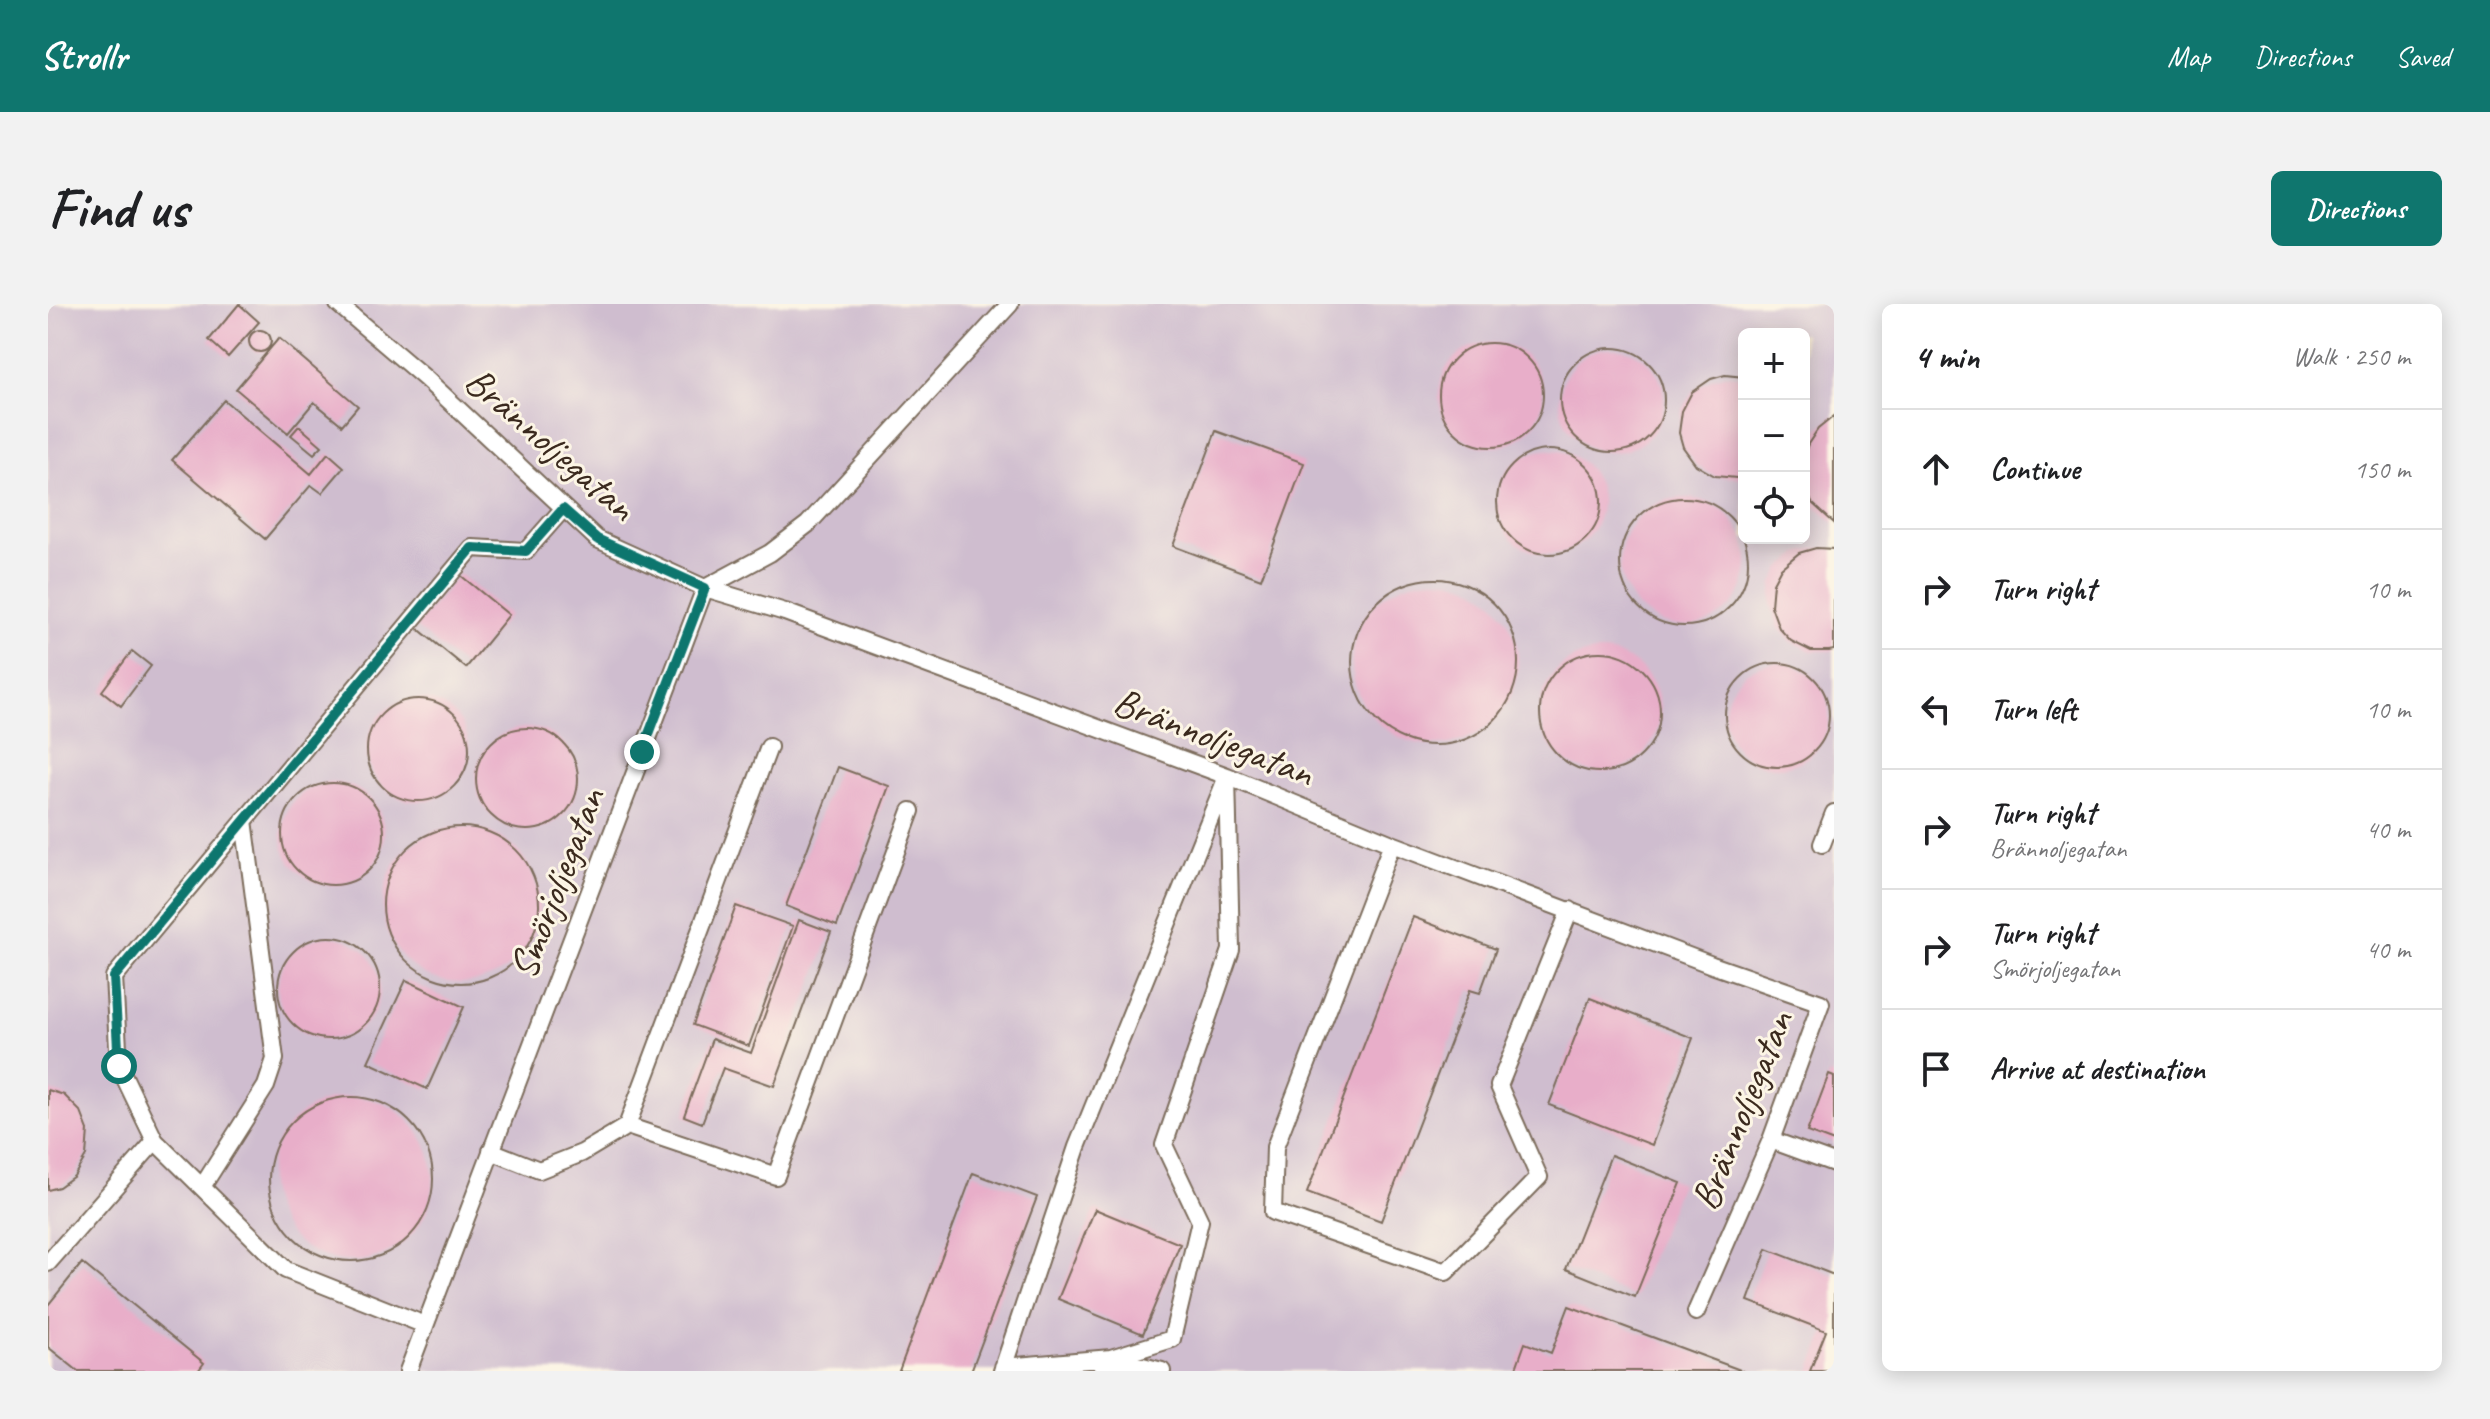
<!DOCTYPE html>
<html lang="en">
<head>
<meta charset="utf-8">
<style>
  :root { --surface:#fff; --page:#f2f2f2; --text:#202124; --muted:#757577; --line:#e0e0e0; --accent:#0f766e }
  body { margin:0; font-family:Caveat,sans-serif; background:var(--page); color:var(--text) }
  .controls { position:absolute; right:24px; top:24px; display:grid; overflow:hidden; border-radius:12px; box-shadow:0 4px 20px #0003 }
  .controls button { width:72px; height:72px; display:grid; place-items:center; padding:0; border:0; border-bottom:2px solid var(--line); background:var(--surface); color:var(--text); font:40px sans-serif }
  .stop { position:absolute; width:24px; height:24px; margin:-18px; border:6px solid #0f766e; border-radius:50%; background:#fff }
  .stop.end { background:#0f766e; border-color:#fff; box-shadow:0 2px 8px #0008 }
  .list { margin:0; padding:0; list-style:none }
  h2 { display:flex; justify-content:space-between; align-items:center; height:104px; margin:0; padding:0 32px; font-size:34px }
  h2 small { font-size:26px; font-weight:400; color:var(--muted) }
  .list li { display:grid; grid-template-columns:52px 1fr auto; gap:24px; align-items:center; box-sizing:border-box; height:120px; padding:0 32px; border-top:2px solid var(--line) }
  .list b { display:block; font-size:30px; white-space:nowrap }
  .list p { margin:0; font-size:26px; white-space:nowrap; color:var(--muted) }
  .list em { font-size:26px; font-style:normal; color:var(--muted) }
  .icon { flex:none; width:44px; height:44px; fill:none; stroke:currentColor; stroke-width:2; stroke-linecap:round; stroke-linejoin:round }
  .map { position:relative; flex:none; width:1786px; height:1067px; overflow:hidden; border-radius:12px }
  header { display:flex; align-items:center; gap:48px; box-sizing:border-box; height:112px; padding:0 40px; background:var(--accent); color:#fff }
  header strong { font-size:38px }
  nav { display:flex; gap:44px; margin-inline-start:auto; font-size:28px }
  .intro { display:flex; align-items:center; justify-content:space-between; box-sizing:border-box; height:192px; padding:0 48px }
  h1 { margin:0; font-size:56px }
  .button { padding:20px 36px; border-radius:12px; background:var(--accent); color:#fff; font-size:28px; font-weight:700 }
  main { display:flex; gap:48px; padding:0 48px }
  aside { flex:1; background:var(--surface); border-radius:12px; box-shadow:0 4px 20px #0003 }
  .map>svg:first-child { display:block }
</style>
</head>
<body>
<header>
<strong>Strollr</strong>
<nav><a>Map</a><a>Directions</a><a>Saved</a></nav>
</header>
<div class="intro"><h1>Find us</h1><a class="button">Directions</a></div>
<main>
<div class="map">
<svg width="1786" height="1067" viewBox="0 0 1786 1067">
  <rect width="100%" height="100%" fill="#fcf5e5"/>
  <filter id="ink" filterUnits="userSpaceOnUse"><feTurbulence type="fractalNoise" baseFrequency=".0125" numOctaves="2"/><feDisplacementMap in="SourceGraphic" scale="16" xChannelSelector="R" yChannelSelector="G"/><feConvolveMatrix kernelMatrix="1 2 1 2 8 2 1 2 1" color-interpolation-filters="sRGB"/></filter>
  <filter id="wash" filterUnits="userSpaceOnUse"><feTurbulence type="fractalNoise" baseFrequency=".006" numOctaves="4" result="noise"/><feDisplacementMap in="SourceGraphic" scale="32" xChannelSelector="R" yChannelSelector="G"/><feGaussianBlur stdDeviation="1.8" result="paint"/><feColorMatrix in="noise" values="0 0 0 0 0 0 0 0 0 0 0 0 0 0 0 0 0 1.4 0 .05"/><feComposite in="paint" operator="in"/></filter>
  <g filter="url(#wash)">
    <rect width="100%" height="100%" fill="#f6e6cd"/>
    <path fill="#cfbdcf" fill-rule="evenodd" d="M0 0H1786V1067H0ZM1696 30H1756V234H1696Z"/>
    <g id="blocks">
      <path fill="#e8aec9" d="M191 0 211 18 180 53 161 36Z
        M201 37a11 11 0 1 1 22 0a11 11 0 1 1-22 0Z
        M231 34 310 102 294 121 266 98 240 129 188 85Z
        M1391 91a52 52 0 1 1 104 0a52 52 0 1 1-104 0Z
        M1512 96a52 52 0 1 1 104 0a52 52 0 1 1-104 0Z
        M1677 71 1696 73V173L1689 174 1667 172 1648 161 1635 143 1631 129 1634 107 1644 88 1663 75Z
        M176 96 263 170 280 149 296 163 274 189 263 181 217 235 124 156Z
        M1786 112V219L1764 199 1756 181V151L1760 140 1770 125Z
        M251 122 274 142 266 150 243 131Z
        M1168 127 1256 159 1213 275 1125 242Z
        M1449 198a52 52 0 1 1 104 0a52 52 0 1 1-104 0Z
        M1572 258a64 64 0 1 1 128 0a64 64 0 1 1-128 0Z
        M1768 244 1786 245V346L1781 347H1763L1743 337 1731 324 1723 302 1725 279 1733 264 1751 249Z
        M411 270 461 311 418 364 368 323Z
        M1304 358a83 83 0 1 1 166 0a83 83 0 1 1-166 0Z
        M84 347 103 362 73 402 54 387Z
        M1492 408a60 60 0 1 1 120 0a60 60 0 1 1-120 0Z
        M1677 411a52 52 0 1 1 104 0a52 52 0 1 1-104 0Z
        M319 446a51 51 0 1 1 102 0a51 51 0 1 1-102 0Z
        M428 475a51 51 0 1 1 102 0a51 51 0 1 1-102 0Z
        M790 463 841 482 789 622 738 602Z
        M234 530a51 51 0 1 1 102 0a51 51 0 1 1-102 0Z
        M335 601a78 78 0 1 1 156 0a78 78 0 1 1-156 0Z
        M688 602 745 622 701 742 645 721Z
        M1365 613 1448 645 1432 689 1422 686 1333 917 1259 889Z
        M751 616 783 628 726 782 675 764 654 819 636 812 664 735 703 749Z
        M230 684a51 51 0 1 1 102 0a51 51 0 1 1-102 0Z
        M358 676 416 703 379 785 320 758Z
        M1542 694 1645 734 1604 841 1501 801Z
        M1781 770 1786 772V838L1759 828Z
        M0 786 16 791 33 808 40 826 38 852 26 872 11 883 0 886Z
        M221 875a82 82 0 1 1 164 0a82 82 0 1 1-164 0Z
        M1563 851 1633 879 1587 993 1518 965Z
        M925 869 989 893 923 1067H851Z
        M1047 905 1132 940 1095 1030 1010 995Z
        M1719 945 1786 971V1067H1762L1778 1027 1700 997Z
        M34 959 156 1059 150 1067H30L0 1043V1001Z
        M1521 1002 1695 1067H1467L1477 1039 1503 1049Z"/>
    </g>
  </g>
  <g filter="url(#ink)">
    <use href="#blocks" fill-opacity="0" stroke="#7c6c5b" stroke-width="2"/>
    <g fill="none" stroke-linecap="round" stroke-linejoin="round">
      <defs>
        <path id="service" d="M290 0 378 75 549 235 657 284 737 308 1179 472 1344 540 1664 661 1773 699 1723 836 1648 1008
          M1344 540 1227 843 1225 908 1398 968 1491 873 1451 782 1522 606
          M1774 540 1786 509
          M579 822 728 872 863 507
          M1723 836 1786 859
          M107 837 71 762 66 673 424 244 478 247 515 205
          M443 847 491 866 534 849 579 822 721 443
          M154 883 218 782 227 755 196 516
          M0 959 107 837 238 966 377 1021
          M955 1063 1063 1054 1114 1067
          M360 1067 657 284 722 249 760 220 962 0
          M954 1067 1029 843 1176 480
          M1055 1067 1063 1054 1124 1035 1152 917 1116 841 1183 646 1179 472"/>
      </defs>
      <use href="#service" stroke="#7c6c5b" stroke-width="20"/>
      <use href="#service" stroke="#fff" stroke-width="16"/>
    </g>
  </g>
  <g fill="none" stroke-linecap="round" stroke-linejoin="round" filter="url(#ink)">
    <path stroke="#0f766e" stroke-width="10" d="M71 762 66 673 424 244 478 247 515 205 549 235 657 284 594 448"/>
  </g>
  <g text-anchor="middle" stroke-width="6" stroke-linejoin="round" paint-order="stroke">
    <g font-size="40" fill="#3b2a1e" stroke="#fcf5e5">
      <text transform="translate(503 139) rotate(41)" y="14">Brännoljegatan</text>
      <text transform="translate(1166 432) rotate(21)" y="14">Brännoljegatan</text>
      <text transform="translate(508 579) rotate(-69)" y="14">Smörjoljegatan</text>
      <text transform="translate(1693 806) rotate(-68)" y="14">Brännoljegatan</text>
    </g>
  </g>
</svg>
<div class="controls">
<button>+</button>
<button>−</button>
<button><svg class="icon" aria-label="locate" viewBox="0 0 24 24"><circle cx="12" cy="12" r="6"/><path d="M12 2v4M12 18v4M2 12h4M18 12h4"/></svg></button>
</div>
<div class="stop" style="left:71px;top:762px"></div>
<div class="stop end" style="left:594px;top:448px"></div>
</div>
<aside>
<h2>4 min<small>Walk · 250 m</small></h2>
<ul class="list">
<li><svg class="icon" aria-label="ahead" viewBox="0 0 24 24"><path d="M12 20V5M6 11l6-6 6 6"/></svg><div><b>Continue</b></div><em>150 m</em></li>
<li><svg class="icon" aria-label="right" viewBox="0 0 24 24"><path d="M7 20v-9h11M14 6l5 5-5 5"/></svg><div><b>Turn right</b></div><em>10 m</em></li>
<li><svg class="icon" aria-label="left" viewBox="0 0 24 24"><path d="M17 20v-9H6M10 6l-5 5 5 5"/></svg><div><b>Turn left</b></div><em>10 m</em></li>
<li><svg class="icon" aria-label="right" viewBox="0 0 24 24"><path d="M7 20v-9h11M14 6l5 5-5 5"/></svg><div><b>Turn right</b><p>Brännoljegatan</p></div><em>40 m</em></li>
<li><svg class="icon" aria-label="right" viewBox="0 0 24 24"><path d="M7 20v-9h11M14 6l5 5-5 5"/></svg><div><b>Turn right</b><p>Smörjoljegatan</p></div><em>40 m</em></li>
<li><svg class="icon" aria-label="arrive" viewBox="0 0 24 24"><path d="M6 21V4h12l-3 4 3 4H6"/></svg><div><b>Arrive at destination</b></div></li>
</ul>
</aside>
</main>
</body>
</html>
